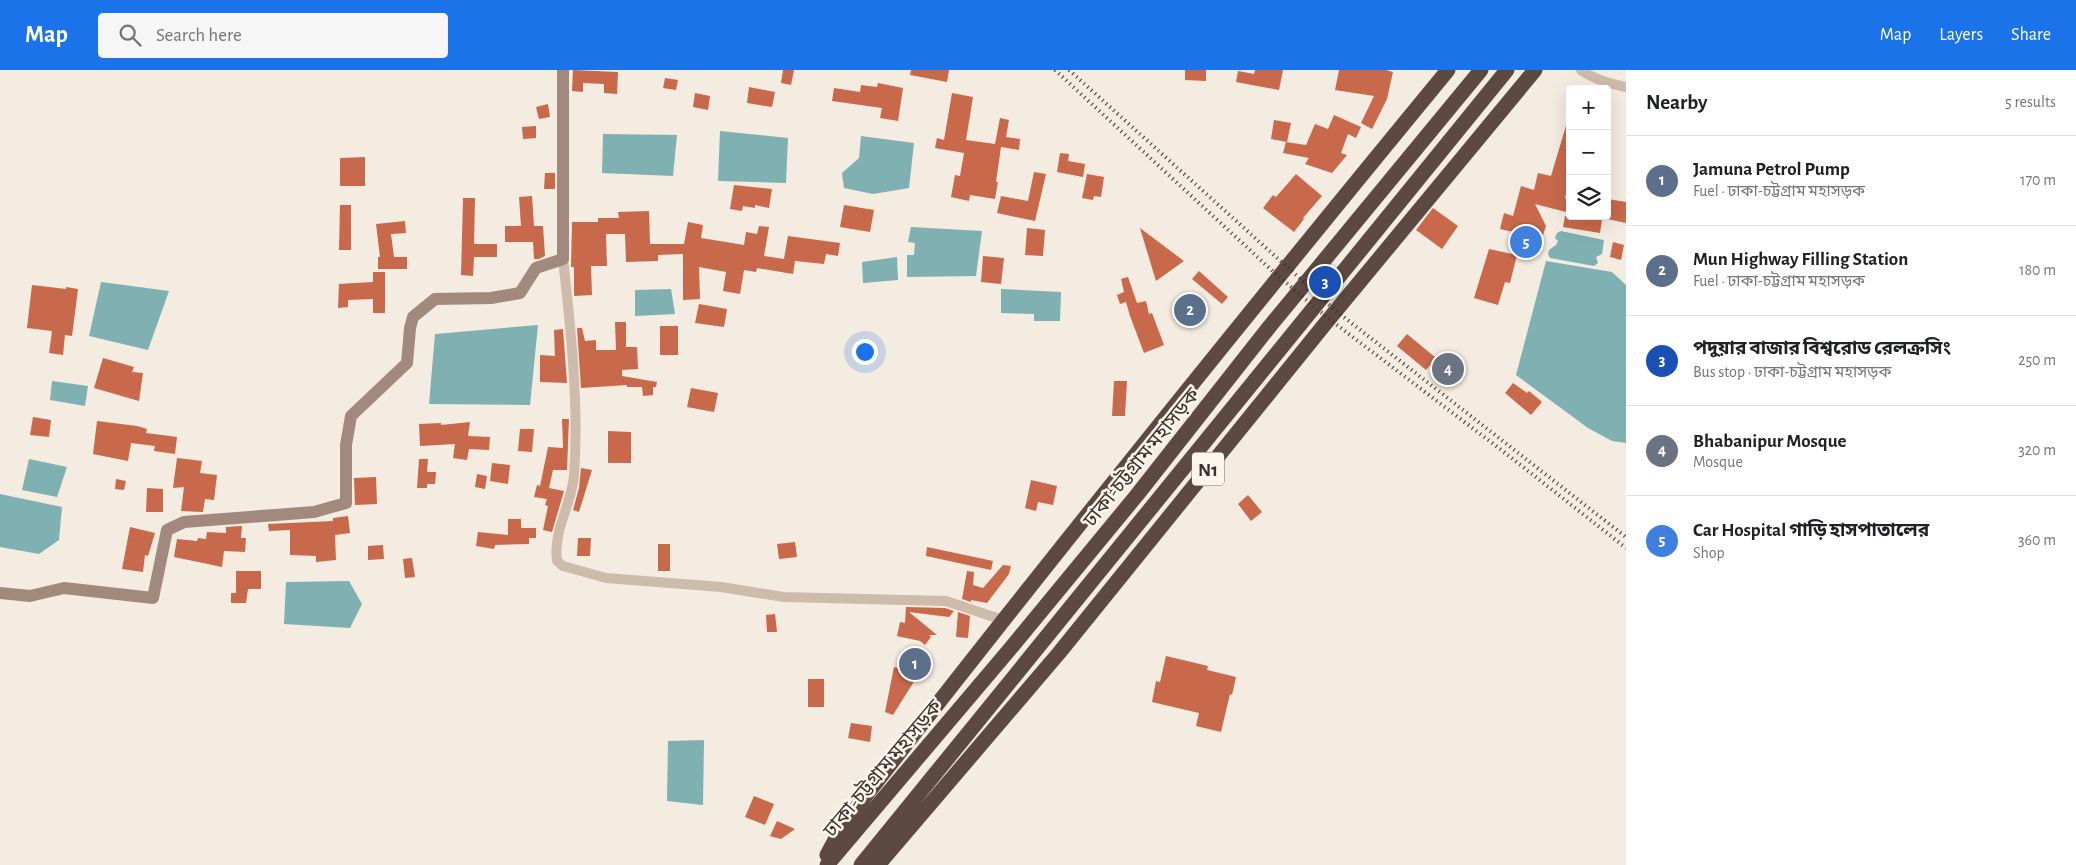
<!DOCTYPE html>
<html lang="en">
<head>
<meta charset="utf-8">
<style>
  :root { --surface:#fff; --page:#f6f6f6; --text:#202124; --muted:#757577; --line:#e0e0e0; --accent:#1a73e8 }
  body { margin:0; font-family:"Alegreya Sans","Noto Sans Bengali",sans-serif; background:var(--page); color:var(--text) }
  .controls { position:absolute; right:15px; top:15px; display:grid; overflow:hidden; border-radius:5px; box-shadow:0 5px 20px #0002 }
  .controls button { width:45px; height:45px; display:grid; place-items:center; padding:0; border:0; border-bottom:1px solid var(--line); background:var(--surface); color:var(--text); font:25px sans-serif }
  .you { position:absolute; left:864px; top:281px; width:18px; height:18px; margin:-12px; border:4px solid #fff; border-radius:50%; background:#1a73e8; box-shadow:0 0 0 8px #1a73e833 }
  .badge { display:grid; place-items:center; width:32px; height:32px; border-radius:50%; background:var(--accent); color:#fff; font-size:16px; font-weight:700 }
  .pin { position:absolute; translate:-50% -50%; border:2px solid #fff; box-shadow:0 1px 5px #0006 }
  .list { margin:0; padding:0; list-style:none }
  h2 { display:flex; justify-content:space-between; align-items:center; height:65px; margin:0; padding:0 20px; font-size:21px }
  h2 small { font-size:16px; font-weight:400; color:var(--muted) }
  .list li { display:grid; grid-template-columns:32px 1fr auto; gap:15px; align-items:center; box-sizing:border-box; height:90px; padding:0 20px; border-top:1px solid var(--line) }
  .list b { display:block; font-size:19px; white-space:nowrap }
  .list p { margin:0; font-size:16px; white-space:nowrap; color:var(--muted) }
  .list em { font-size:16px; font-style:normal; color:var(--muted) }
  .icon { flex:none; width:28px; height:28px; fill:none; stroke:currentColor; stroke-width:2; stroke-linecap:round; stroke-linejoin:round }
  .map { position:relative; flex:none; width:1626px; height:795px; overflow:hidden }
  header { display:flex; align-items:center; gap:30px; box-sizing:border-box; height:70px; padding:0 25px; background:var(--accent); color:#fff }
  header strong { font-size:24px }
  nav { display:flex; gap:28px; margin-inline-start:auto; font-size:18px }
  .search { width:350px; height:45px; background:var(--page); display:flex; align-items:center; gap:12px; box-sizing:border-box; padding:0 18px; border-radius:5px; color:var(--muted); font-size:19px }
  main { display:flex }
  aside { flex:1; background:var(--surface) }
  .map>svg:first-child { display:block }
</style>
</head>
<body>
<header>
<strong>Map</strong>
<div class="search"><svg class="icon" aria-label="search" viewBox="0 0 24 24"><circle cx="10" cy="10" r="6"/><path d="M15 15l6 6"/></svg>Search here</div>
<nav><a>Map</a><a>Layers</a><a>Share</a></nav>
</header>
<main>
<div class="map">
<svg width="1626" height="795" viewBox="0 0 1626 795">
  <rect width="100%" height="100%" fill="#f4ebe1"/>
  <path fill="#7fb0b2" d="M720 61 788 68 786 113 718 111Z
    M603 64 677 65 673 106 602 103Z
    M861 66 914 73 909 118 873 124 844 118 842 103 859 88Z
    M911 157 982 161 976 206 907 207V185H914L915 173 908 172Z
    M1561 161 1604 170 1602 184 1596 187 1598 193 1594 196 1550 188 1548 184 1549 180 1556 175 1558 171 1555 168 1557 163Z
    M897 187 898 210 863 213 862 192Z
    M1546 191 1612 202 1626 215V373L1612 371 1588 358 1516 305Z
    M101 212 169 221 148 280 89 266Z
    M671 219 675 244 635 246V220Z
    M1001 219 1061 222 1060 251H1034V244L1001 243Z
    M538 255 530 335 429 334 435 264Z
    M52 311 88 316 85 336 50 330Z
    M29 389 67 397 57 427 22 420Z
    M0 424 62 437 59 470 39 484 0 477Z
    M349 511 362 534 350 558 284 554 286 512Z
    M704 670 703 735 667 731 668 671Z"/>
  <path fill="#c8694b" d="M573 0 618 2 617 24 604 23V14L583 13V22L572 21Z
    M783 0H794L791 15 781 13Z
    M911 0H949L947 12 910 5Z
    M1185 0H1206V11L1185 10Z
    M1255 0H1283L1279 20 1236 12 1238 1 1254 4Z
    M1339 0H1386L1393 2 1387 29 1372 59 1361 53 1374 26 1335 20Z
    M665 8 678 10 676 20 663 18Z
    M878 13 903 18 898 51 880 48 882 38 832 31 834 18 860 22 861 15 877 17Z
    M749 17 775 22 772 37 747 33Z
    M695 23 710 26 708 40 693 37Z
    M952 23 973 27 966 70 995 74 1000 48 1009 50 1006 67 1020 69 1019 80 1001 77 996 112H998L995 129 970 125 969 131 951 127 955 105 960 106 964 83 935 78 937 68 944 70Z
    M548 34 550 47 539 49 536 37Z
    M1334 45 1361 57 1356 68 1348 64 1341 83 1347 85 1332 103 1305 94 1309 88 1283 83 1286 72 1306 75 1315 54 1328 59Z
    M1568 49 1570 50V110L1565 128 1570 130V143L1535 134 1546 156 1539 177 1522 164 1500 159 1504 143 1513 146 1521 116 1534 120 1538 103 1551 106Z
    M1274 50 1291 53 1287 72 1271 69Z
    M536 56V68L523 69 522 57Z
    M1060 83 1069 84 1068 91 1085 94 1083 107 1057 102Z
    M365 87V116H340V88Z
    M1034 102 1046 104 1035 151 997 143 1001 126 1028 131Z
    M545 103H555V119H544Z
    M1087 104 1104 107 1101 127 1094 126 1093 130 1082 128Z
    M1296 104 1322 126 1303 148 1304 149 1294 162 1263 138 1273 125 1276 127Z
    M734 115 772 119 769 138 755 135V138L743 136 742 141 730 139Z
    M532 126 534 156H543L545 186 539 189H534L533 172H505V156H521L519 127Z
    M463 128H475L474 174H497V187H474L473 206 461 205Z
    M1608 129 1626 132V153L1607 149Z
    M340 135H351V180H339Z
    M844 135 874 140 870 162 840 157Z
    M1433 138 1458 156 1442 179 1416 160Z
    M649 141 650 174H684L688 152 703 155 701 168 744 175 746 162 757 164 759 156 769 157 764 186 784 189 788 166 840 173 838 186 826 184 824 194 795 191 793 204 757 198 756 202 744 200 740 224 723 221 726 202 699 197 700 229 683 230V184L658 185V191L626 192 625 164H606L607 196H591L592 225 574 226V197H571L572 152H598V148H619L618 142Z
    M1565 146H1582L1602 150 1600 163 1563 157Z
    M405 151 406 163 391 164 394 187H407V199H378V187H380L376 154Z
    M1027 158 1045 160 1043 186 1025 185Z
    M1140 158 1184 191 1156 211Z
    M1613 172 1624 175 1621 190 1610 187Z
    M1489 179 1517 185 1510 213 1505 212 1498 235 1474 228Z
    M983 186 1004 188 1001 214 981 212Z
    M1199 201 1228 227 1222 234 1192 209Z
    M373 202H385V243H373V229L348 230V237L338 238 339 214 373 212Z
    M1128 207 1137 233 1146 231 1149 244 1152 243 1164 275 1144 283 1130 246 1126 232 1120 234 1117 225 1124 222 1121 209Z
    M32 215 66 219V217L78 219 72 266 65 265 63 285 49 283 52 261 27 258Z
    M699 234 727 239 724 257 695 253Z
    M615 252H626V277H637L638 299 622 300V306L657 312 656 317H653V325L643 326 642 317H627V315L581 318 577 258H582L585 271 596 270V280H616Z
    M660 256H678V285H660Z
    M563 259 567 313 540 312V285L555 286 554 260Z
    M1407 264 1436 288 1426 300 1397 276Z
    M103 288 134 297 132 302 143 303 139 331 94 318Z
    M1114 311H1127L1125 346H1112Z
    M1513 313 1527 323 1529 321 1542 332 1531 345 1505 323Z
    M691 318 718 323 714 342 687 337Z
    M33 347 51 350 49 367 30 365Z
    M562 349H569L567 400H553L549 418 564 421 552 462 543 460 548 436 545 435 547 429 534 427 537 415 540 416 548 377 563 378Z
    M97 351 137 356 147 359 146 363 177 367 175 384 154 381 155 376 131 373 128 391 93 384Z
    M470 352 468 366 490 367 489 380 469 379 467 390 453 388 455 374 420 376 419 354 441 353V355Z
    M520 359H534L532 382 518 381Z
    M608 361 631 362V393H608Z
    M177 388 202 391 200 403 217 405 214 430 205 429 203 442 181 441 184 417 173 418Z
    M419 389H428L427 402H436L435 414H427V418H417Z
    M492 393 510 395 508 414 490 411Z
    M581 398 592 400 579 442 573 440 579 418Z
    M477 404 487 406 485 419 475 417Z
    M376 407 377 434 355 435 354 408Z
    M116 409 126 411 124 420 115 419Z
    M1031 410 1057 416 1053 435 1038 432 1036 441 1025 438Z
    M147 418 163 419V442H146Z
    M1248 425 1262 442 1251 451 1238 434Z
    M348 446 350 463 335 465 336 490 316 492V486L290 485V460L269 461 268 454 333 451V448Z
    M508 449H521V458H536V468H525H529V474L495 475 494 479 476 476 478 462 508 465Z
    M242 456 241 468H246L245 482 224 481 222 497 174 487 177 469 197 471 198 468 206 469 207 462 226 463V457Z
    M130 457 155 463 148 486 145 485 143 502 122 499Z
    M578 468H591L590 486H577Z
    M795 472 797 487 779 489 777 474Z
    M658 474H670V501H658Z
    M383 475 384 489 368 490V476Z
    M927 477 993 491 991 500 926 486Z
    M412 488 415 507 405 508 403 489Z
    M1003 495 1011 496 1009 504 987 533 971 530V532L962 529 967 501 974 502 973 515 983 518Z
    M236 501H261V519H248L246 533H231V523H236Z
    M906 537 945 538 954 541 949 547 909 542 937 565H929L931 567 925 575 920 571 897 566 900 552 905 553Z
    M958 542 970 546 968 568 956 567Z
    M775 544 777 562H767L766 545Z
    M1166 586 1208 596 1207 600 1236 607 1232 625 1230 624 1221 662 1196 656 1199 643 1152 632 1156 611 1160 612Z
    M894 597 920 602 893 645 885 642Z
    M808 609H824V637H808Z
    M851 653 872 656 870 672 848 668Z
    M754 726 774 734 765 755 745 747Z
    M777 751 795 759 781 769 770 766Z"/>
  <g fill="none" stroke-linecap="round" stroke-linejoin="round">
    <path stroke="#cdbbac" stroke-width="10" d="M1581 0C1593 9 1611 14 1626 17
      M563 189C571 261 579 334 574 406 571 437 553 459 557 491L563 496 606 508 721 517 784 527 946 531 1003 550"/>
    <path stroke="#a18a7d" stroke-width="12" d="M0 523 30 526 64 518 153 528 167 460 184 452 314 442 346 433V375L351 346 407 293 410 258 413 247 435 229 491 228 520 223 536 198 563 189V0"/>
    <path stroke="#5c4a42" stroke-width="15" d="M827 785 843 755C1041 500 1243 249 1448 0
      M827 795 1010 579 1137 425 1270 256 1481 0
      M861 795 1507 0
      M878 795 1059 583 1329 249 1535 0"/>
    <path stroke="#3b302b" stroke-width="4" stroke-dasharray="1 4" stroke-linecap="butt" d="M1055 0 1278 206 1329 249 1504 382 1626 478
      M1069 0 1336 241 1626 467"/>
  </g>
  <g text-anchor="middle" stroke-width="5" stroke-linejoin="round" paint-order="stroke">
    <rect fill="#fbf5ee" stroke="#756b66" stroke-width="1" x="1192" y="382.5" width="32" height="33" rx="4"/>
    <g font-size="19" font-weight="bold" fill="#3b302b">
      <text x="1208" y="406">N1</text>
    </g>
    <g font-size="20" fill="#3b302b" stroke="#fbf5ee">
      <text transform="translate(1141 387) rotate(-51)" y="7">ঢাকা-চট্টগ্রাম মহাসড়ক</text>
      <text transform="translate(882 698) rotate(-50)" y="7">ঢাকা-চট্টগ্রাম মহাসড়ক</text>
    </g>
  </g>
</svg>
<div class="controls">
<button>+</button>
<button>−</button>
<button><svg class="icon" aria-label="layers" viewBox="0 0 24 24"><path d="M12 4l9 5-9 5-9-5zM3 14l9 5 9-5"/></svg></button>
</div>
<div class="you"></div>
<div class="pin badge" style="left:915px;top:594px;background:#5c6f8a">1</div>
<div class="pin badge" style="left:1190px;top:240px;background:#5c6f8a">2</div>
<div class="pin badge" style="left:1325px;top:212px;background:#1a4fb4">3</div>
<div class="pin badge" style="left:1448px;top:299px;background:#6b7280">4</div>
<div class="pin badge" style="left:1526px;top:172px;background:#3f7fe0">5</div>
</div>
<aside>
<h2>Nearby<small>5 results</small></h2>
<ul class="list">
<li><span class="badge" style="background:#5c6f8a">1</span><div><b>Jamuna Petrol Pump</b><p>Fuel · ঢাকা-চট্টগ্রাম মহাসড়ক</p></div><em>170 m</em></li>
<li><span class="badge" style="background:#5c6f8a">2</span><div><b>Mun Highway Filling Station</b><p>Fuel · ঢাকা-চট্টগ্রাম মহাসড়ক</p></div><em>180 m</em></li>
<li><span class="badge" style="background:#1a4fb4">3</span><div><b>পদুয়ার বাজার বিশ্বরোড রেলক্রসিং</b><p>Bus stop · ঢাকা-চট্টগ্রাম মহাসড়ক</p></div><em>250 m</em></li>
<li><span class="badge" style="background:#6b7280">4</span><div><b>Bhabanipur Mosque</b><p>Mosque</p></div><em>320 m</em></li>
<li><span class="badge" style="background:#3f7fe0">5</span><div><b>Car Hospital গাড়ি হাসপাতালের</b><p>Shop</p></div><em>360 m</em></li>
</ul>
</aside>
</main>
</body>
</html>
